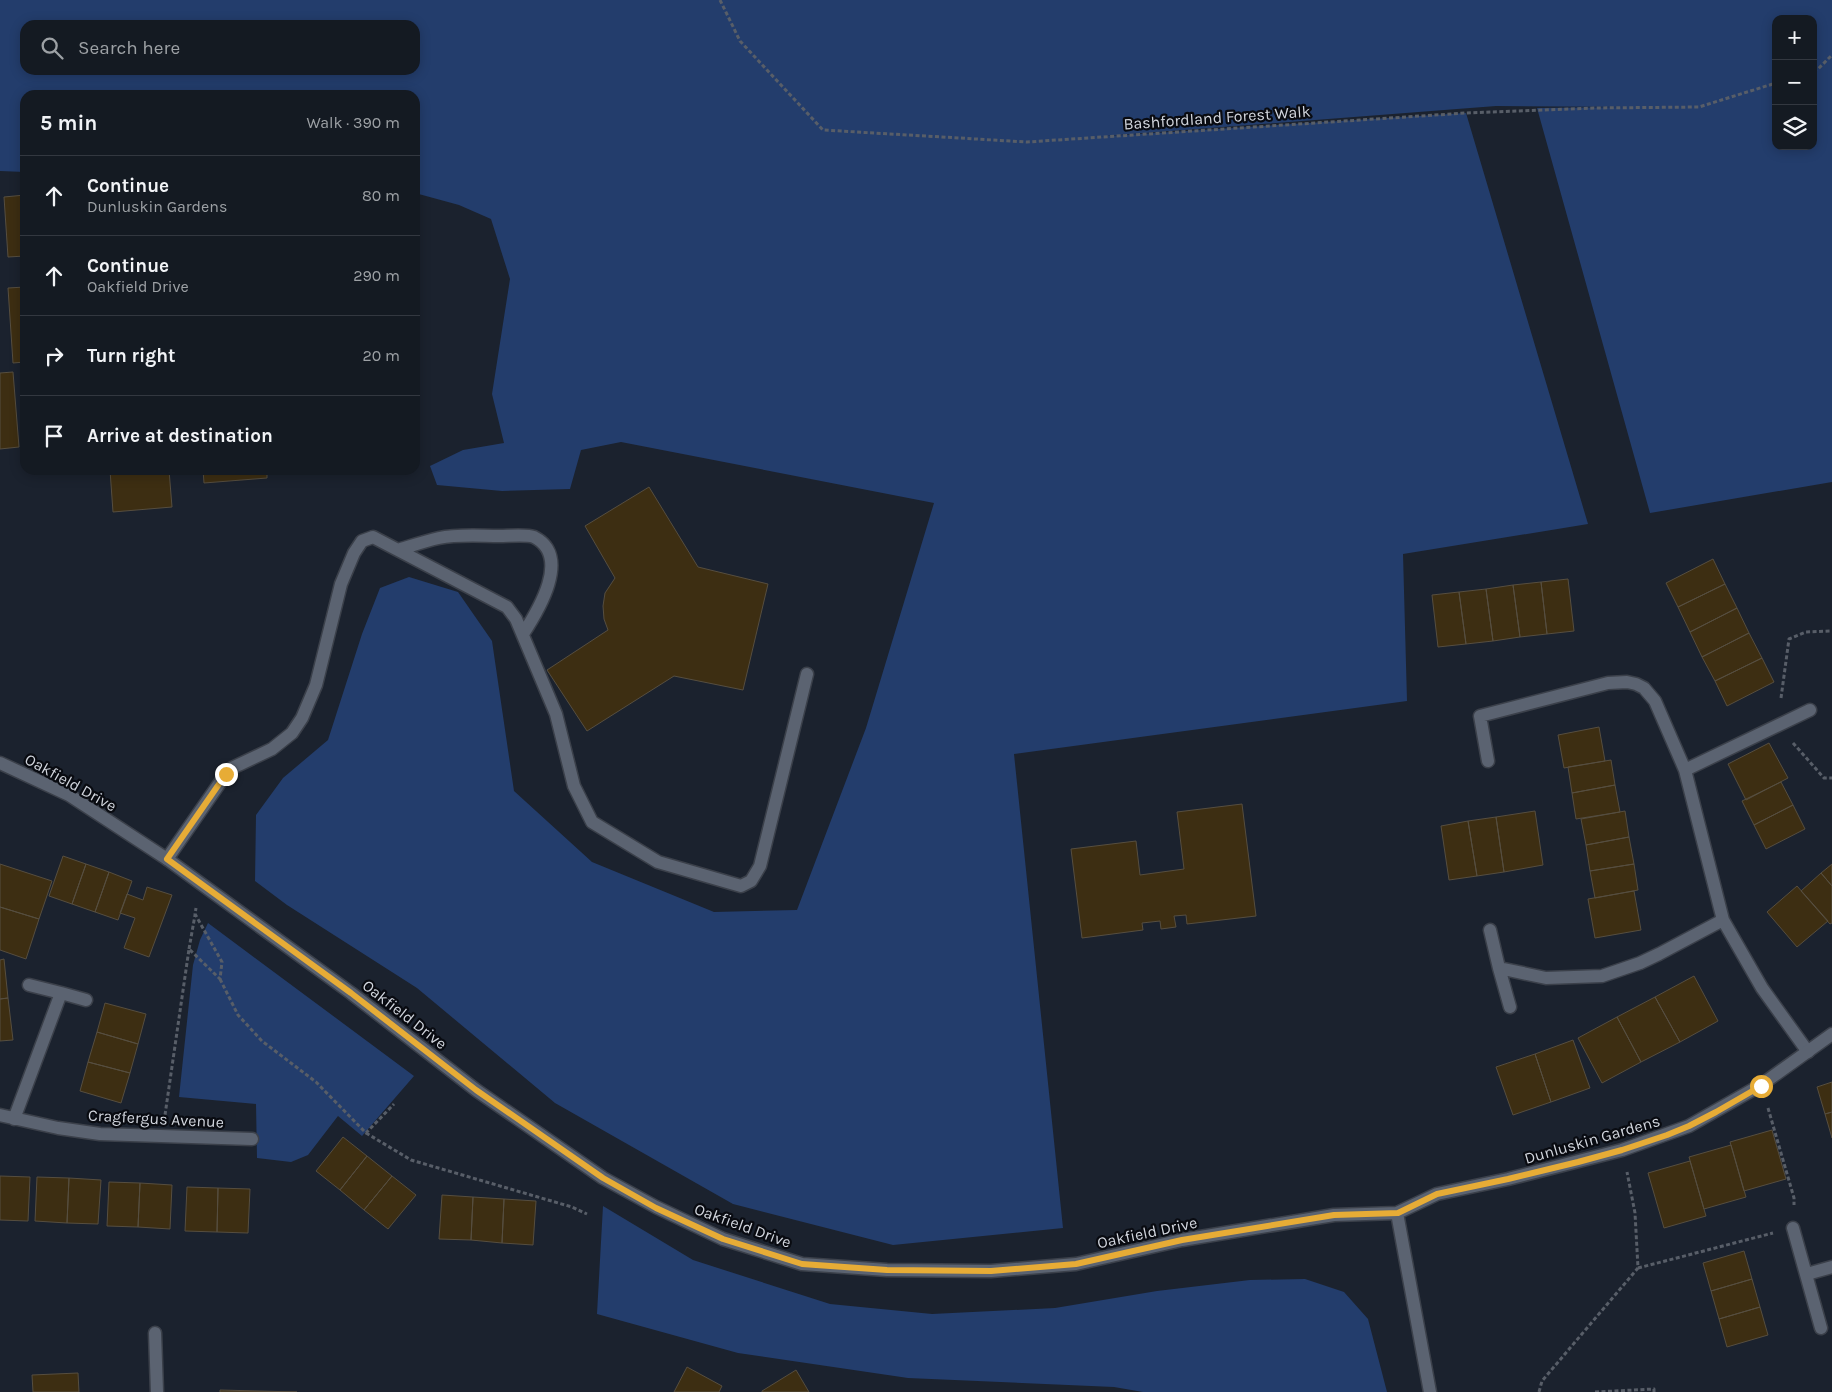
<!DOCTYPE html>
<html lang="en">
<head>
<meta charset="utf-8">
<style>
  :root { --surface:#141a22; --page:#21272f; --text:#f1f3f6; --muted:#9da1a5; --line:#333840 }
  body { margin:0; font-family:Karla,sans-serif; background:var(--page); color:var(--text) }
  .controls { position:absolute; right:15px; top:15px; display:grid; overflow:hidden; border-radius:10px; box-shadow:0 2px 12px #0003 }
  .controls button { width:45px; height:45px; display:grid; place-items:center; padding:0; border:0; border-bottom:1px solid var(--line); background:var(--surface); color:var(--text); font:25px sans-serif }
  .stop { position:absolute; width:15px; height:15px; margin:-11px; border:4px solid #e7ac36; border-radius:50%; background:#fff }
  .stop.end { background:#e7ac36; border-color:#fff; box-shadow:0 1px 5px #0008 }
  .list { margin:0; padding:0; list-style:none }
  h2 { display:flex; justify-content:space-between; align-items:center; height:65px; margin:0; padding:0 20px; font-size:21px }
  h2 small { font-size:16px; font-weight:400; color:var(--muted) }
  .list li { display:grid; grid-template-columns:32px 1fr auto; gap:15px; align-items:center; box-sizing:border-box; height:80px; padding:0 20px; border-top:1px solid var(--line) }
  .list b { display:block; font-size:19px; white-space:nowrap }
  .list p { margin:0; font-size:16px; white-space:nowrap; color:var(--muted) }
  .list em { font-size:16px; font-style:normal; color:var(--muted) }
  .icon { flex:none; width:28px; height:28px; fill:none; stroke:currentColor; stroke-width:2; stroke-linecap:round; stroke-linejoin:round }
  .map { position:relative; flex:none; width:1832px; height:1392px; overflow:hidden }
  .search { position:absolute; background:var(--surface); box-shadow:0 2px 12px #0003; left:20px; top:20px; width:400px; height:55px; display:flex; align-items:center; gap:12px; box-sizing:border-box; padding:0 18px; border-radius:15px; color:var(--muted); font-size:19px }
  .panel { position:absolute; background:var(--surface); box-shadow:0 2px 12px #0003; left:20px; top:90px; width:400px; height:385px; border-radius:15px }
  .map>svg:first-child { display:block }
</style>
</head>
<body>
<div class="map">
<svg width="1832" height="1392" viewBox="0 0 1832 1392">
  <rect width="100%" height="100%" fill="#1b222e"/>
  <path fill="#233d6c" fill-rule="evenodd" d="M0 0H1832V482L1650 513 1537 108 1629 107 1496 106 1093 137 1466 113 1588 524 1403 554 1407 701 1014 754 1063 1228 893 1245 733 1204 555 1103 417 988 287 905 255 881 256 815 283 778 328 740 362 634 380 588 409 577 458 592 492 641 514 791 592 862 714 912 797 910 866 728 934 503 621 442 581 450 570 489 502 491 437 485 430 466 463 450 504 443 492 394 510 279 491 219 459 205 415 193V95H25V172L0 171ZM1776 19H1813V146H1776ZM25 25H415V70H25Z
    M208 923 414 1076 362 1136 338 1116 308 1155 291 1162 257 1158 256 1104 179 1097 193 965 200 940Z
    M603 1206 693 1260 830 1304 932 1314 1055 1308 1157 1291 1250 1280 1305 1279 1344 1292 1368 1319 1387 1392H1143L1114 1387 908 1378 738 1353 597 1314Z"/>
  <path fill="#3d2e12" stroke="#564e40" d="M25 195V256L8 257 4 197Z
    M25 287V362L13 363 8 288Z
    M13 372 19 447 0 449V373Z
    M110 470H169L172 507 113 512Z
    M203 470H267V478L204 483Z
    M649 487 698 567 768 584 743 690 674 676 587 731 547 670 608 630 604 619 603 606 605 593 615 578 585 526Z
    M1713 559 1725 584 1678 607 1666 583Z
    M1568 579 1574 631 1547 634 1541 582Z
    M1541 582 1547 634 1520 637 1513 585Z
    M1725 584 1737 608 1690 632 1678 607Z
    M1513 585 1520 637 1493 641 1486 589Z
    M1486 589 1493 641 1466 644 1459 592Z
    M1459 592 1466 644 1438 647 1432 595Z
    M1737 608 1749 633 1702 657 1690 632Z
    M1749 633 1762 658 1715 681 1702 657Z
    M1762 658 1774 682 1727 706 1715 681Z
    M1599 727 1605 761 1564 768 1558 735Z
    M1769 743 1788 778 1746 800 1728 764Z
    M1611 760 1615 785 1572 793 1568 767Z
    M1781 782 1793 805 1754 825 1742 801Z
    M1615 785 1620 812 1576 819 1572 793Z
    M1242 804 1256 916 1187 924 1186 915 1174 916 1176 927 1161 929 1160 921 1142 923 1143 930 1082 938 1071 849 1136 841 1140 875 1184 869 1177 812Z
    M1793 805 1805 829 1766 849 1754 825Z
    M1535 811 1543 865 1504 872 1496 817Z
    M1625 811 1629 837 1586 845 1581 819Z
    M1496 817 1504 872 1477 876 1468 821Z
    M1468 821 1477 876 1449 880 1441 826Z
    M1629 837 1634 864 1590 871 1586 845Z
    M63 856 86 864 72 904 49 896Z
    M0 864 52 881 39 919 0 907Z
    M86 864 109 872 95 912 72 904Z
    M1634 864 1638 890 1595 898 1590 871Z
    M1832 864V886L1821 873Z
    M109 872 132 881 118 920 95 912Z
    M1821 873 1832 886V923L1830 924 1801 891Z
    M1797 886 1828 921 1797 947 1767 912Z
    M147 887 172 895 149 957 124 948 135 918 120 913 127 894 143 900Z
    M1634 891 1641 930 1595 938 1588 899Z
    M0 907 39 919 26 959 0 950Z
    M4 959 8 998 0 999V960Z
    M1694 976 1718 1021 1680 1042 1655 997Z
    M1655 997 1680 1042 1641 1062 1617 1017Z
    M8 998 13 1040 0 1041V999Z
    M105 1003 146 1014 138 1044 97 1032Z
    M1617 1017 1641 1062 1602 1083 1578 1038Z
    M97 1032 138 1044 130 1073 88 1062Z
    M1573 1040 1590 1088 1551 1102 1535 1054Z
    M1535 1054 1551 1102 1513 1115 1496 1067Z
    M88 1062 130 1073 121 1103 80 1091Z
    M1832 1082V1112L1825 1114 1817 1087Z
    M1832 1112V1138L1825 1114Z
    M1772 1130 1786 1179 1744 1191 1730 1142Z
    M343 1137 367 1156 340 1190 316 1171Z
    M1731 1145 1746 1197 1704 1209 1689 1157Z
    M367 1156 392 1176 364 1210 340 1190Z
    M1690 1161 1706 1216 1664 1228 1648 1173Z
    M0 1176 30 1177 28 1221 0 1220Z
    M392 1176 416 1195 388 1229 364 1210Z
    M37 1177 69 1178 67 1223 35 1221Z
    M69 1178 101 1180 98 1224 67 1223Z
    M109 1182 140 1183 138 1227 107 1226Z
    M140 1183 172 1185 170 1229 138 1227Z
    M187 1187 218 1188 217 1232 185 1231Z
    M218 1188 250 1189 248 1233 217 1232Z
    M442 1195 473 1197 471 1240 439 1239Z
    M473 1197 504 1199 502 1243 471 1240Z
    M504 1199 536 1201 533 1245 502 1243Z
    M1744 1251 1752 1279 1711 1291 1703 1263Z
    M1752 1279 1760 1307 1719 1319 1711 1291Z
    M1760 1307 1768 1335 1727 1347 1719 1319Z
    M687 1367 722 1386 719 1392H674Z
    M796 1370 809 1392H762V1391Z
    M78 1373 79 1392H33L32 1375Z
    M220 1390 297 1392H220Z"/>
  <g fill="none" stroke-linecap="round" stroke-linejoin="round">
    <defs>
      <path id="service" d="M398 550C411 546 425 541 439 538 458 534 480 536 500 536 508 536 527 534 534 537 572 556 538 611 523 634
        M167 859 226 774 232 768 272 749 292 733 302 718 316 685 341 584 354 553 362 541 373 537 507 607 516 619 556 714 574 786 592 822 658 862 741 886 751 881 760 866 807 674"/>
      <path id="minor" d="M1488 761 1480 716 1608 683 1627 682 1636 684 1644 688 1655 701 1685 770 1723 920 1762 988 1808 1052
        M1685 770 1810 710
        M1490 930 1499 968 1546 978 1602 976 1640 963 1659 954 1723 920
        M1499 968 1510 1007
        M29 985 61 993
        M0 1115 58 1128 100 1134 252 1139
        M14 1119 61 993 86 1000
        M1793 1228 1821 1328
        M1807 1274 1832 1267
        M155 1333 157 1392"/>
      <path id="tertiary" d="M0 763 69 795 167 859 351 993 476 1090 603 1178 656 1207 723 1239 802 1264 887 1270 991 1271 1076 1264 1182 1240 1334 1215 1397 1213 1430 1392
        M1397 1213 1437 1194 1508 1179 1622 1150 1689 1126 1761 1085 1832 1034"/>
    </defs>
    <use href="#service" stroke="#3b404a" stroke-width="15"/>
    <use href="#minor" stroke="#3b404a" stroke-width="15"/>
    <use href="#tertiary" stroke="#3b404a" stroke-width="15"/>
    <path stroke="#585e68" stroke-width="3" stroke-dasharray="4 2.5" stroke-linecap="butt" d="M720 0 740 41 823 130 1027 142 1466 113 1594 108 1699 107 1776 83
      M1813 71 1818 69 1832 55
      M1781 698 1789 639 1806 632 1832 631
      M1793 743 1824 778H1832
      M189 949 195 915
      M220 979 238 1015 262 1041 316 1082 366 1133 394 1104
      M1768 1108 1794 1198V1205
      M165 1115 189 949 220 979 222 962 195 914 196 908
      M366 1133 411 1160 572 1207 587 1214
      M1638 1268 1773 1233
      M1539 1392 1542 1381 1638 1268 1635 1213 1627 1172
      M1595 1392 1654 1389V1392"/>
    <use href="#service" stroke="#5b6371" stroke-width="12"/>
    <use href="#minor" stroke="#5b6371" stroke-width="12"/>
    <use href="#tertiary" stroke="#5b6371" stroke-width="12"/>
  </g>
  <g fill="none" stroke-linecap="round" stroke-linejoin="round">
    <path stroke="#e7ac36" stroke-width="6" d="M226 774 167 859 351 993 476 1090 603 1178 656 1208 723 1239 802 1264 887 1270 991 1271 1076 1264 1182 1240 1334 1215 1398 1213 1437 1194 1508 1179 1578 1162 1622 1150 1667 1135 1689 1126 1716 1112 1761 1086"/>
  </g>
  <g text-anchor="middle" stroke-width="4.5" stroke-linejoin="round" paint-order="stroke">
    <g font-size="16" fill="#d1d5dd" stroke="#090b11">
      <text transform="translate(1217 117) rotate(-4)" y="6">Bashfordland Forest Walk</text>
      <text transform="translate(71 782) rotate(29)" y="6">Oakfield Drive</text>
      <text transform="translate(405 1014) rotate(38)" y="6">Oakfield Drive</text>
      <text transform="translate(156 1118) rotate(3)" y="6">Cragfergus Avenue</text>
      <text transform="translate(1592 1139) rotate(-16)" y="6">Dunluskin Gardens</text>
      <text transform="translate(743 1225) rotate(20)" y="6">Oakfield Drive</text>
      <text transform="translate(1147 1232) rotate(-12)" y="6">Oakfield Drive</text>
    </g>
  </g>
</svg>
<div class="controls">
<button>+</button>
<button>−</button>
<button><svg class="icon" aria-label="layers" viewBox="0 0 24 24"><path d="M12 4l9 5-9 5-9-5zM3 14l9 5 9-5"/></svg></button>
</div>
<div class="stop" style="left:1761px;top:1086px"></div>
<div class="stop end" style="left:226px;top:774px"></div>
<div class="search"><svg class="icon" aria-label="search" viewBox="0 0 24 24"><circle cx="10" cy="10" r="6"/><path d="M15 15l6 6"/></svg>Search here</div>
<section class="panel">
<h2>5 min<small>Walk · 390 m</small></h2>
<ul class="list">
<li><svg class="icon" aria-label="ahead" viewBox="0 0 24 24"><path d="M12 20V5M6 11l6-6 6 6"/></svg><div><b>Continue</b><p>Dunluskin Gardens</p></div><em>80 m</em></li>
<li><svg class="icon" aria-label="ahead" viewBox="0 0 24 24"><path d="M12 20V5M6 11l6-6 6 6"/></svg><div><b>Continue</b><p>Oakfield Drive</p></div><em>290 m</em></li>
<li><svg class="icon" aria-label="right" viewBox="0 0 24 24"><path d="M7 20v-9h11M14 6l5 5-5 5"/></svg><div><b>Turn right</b></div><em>20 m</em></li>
<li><svg class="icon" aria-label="arrive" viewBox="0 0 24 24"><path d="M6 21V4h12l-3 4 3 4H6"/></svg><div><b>Arrive at destination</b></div></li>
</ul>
</section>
</div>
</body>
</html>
